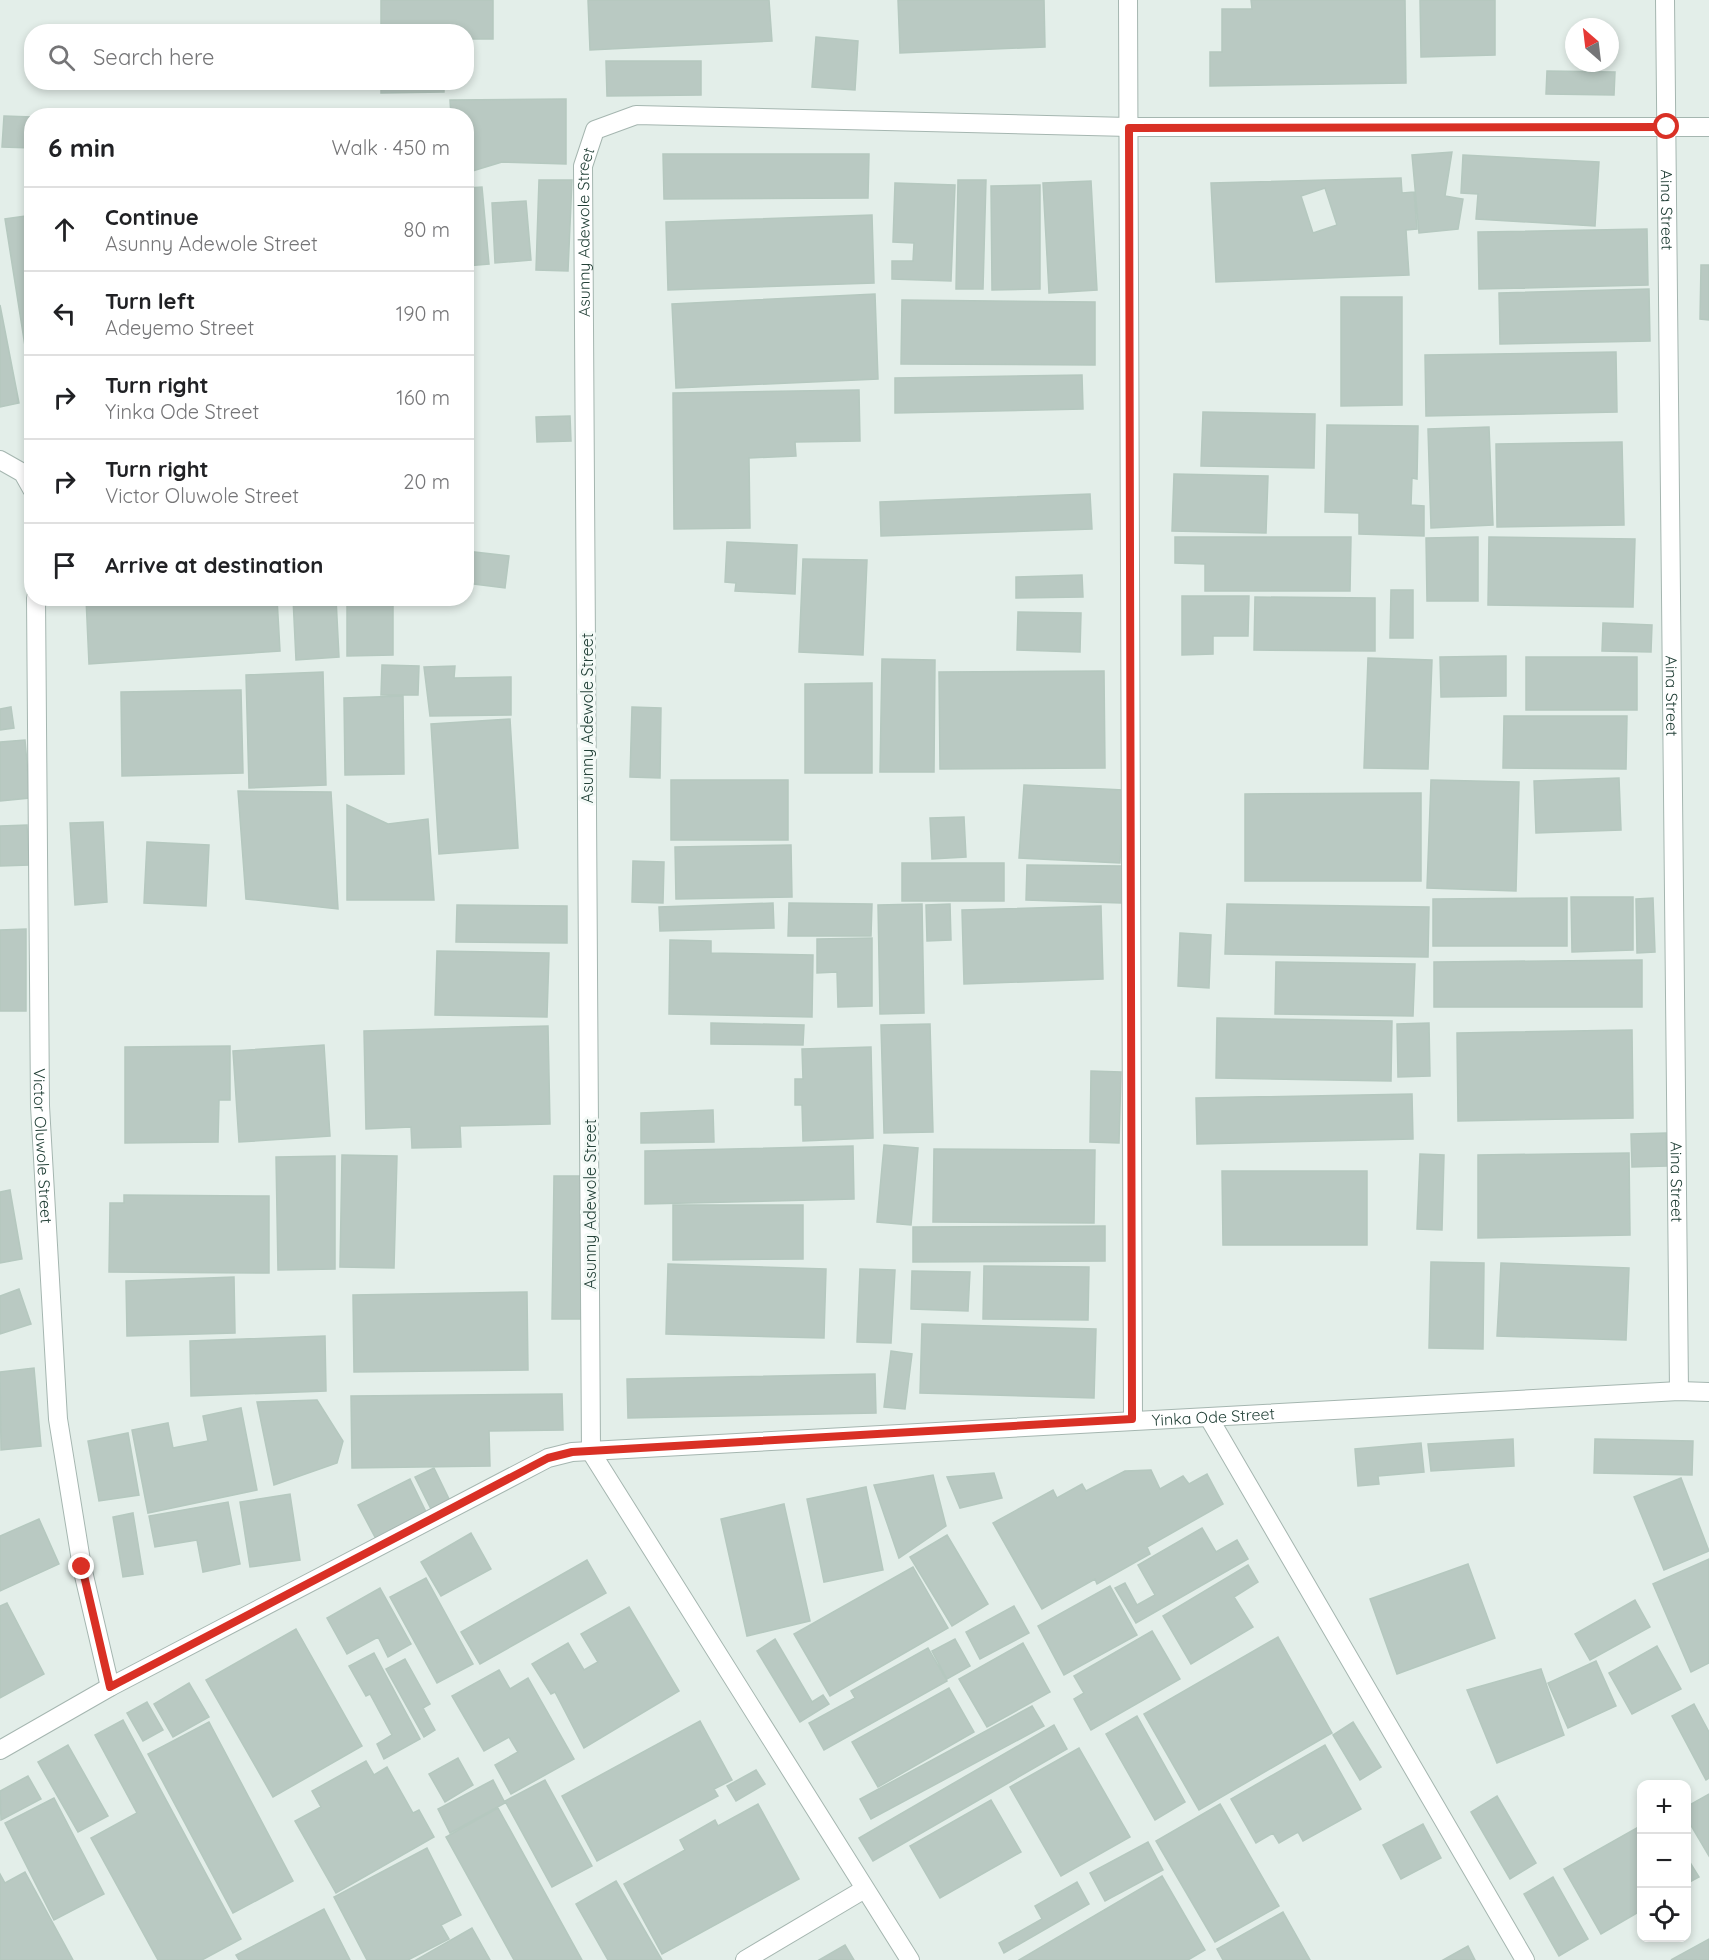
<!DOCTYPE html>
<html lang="en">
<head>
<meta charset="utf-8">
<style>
  :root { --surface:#fff; --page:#f2f2f2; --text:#202124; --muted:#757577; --line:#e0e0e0 }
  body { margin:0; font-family:Quicksand,sans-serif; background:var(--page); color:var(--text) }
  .controls { position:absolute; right:18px; bottom:18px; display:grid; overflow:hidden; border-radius:12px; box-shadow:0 3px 9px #0003 }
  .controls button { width:54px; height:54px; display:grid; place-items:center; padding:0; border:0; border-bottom:2px solid var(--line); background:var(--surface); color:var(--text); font:30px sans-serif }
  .compass { position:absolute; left:1565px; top:18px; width:54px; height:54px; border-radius:50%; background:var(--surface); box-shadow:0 3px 9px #0003; rotate:332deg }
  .stop { position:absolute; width:18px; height:18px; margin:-14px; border:4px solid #d93025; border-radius:50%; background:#fff }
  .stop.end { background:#d93025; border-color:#fff; box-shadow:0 2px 6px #0008 }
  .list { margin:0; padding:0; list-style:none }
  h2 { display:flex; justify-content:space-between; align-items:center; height:78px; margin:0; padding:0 24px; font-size:26px }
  h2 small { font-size:20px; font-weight:400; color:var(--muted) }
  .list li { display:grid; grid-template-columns:39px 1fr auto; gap:18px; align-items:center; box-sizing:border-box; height:84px; padding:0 24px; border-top:2px solid var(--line) }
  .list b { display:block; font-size:22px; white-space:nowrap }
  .list p { margin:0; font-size:20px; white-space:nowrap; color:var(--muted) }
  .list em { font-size:20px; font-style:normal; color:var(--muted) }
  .icon { flex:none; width:33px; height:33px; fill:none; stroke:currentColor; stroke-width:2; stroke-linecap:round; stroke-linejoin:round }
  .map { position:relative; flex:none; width:1709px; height:1960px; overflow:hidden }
  .search { position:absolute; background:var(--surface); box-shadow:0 3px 9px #0003; left:24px; top:24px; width:450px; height:66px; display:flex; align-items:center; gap:15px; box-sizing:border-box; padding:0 21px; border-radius:24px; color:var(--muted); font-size:22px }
  .panel { position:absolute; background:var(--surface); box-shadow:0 3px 9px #0003; left:24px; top:108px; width:450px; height:498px; border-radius:24px }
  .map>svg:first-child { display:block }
</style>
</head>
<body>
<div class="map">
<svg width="1709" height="1960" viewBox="0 0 1709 1960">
  <rect width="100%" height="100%" fill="#e3eee9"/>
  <path fill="#b9c9c2" stroke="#b5c8bf" stroke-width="1.5" fill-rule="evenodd" d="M381 0H493V39H466V32H381Z
    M588 0H769L772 41 590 50Z
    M898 0H1044L1045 47 900 53Z
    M1251 0H1405L1406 83 1210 86V52H1222V9H1252Z
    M1420 0H1495V55L1421 57Z
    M816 37 858 41 855 90 812 87Z
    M606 61H701V95L607 96Z
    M1547 71 1615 72 1614 95 1546 94Z
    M381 82H444V92L381 93Z
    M566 99V164L502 162 466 173V116H451L450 100Z
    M4 116 32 117V148L2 147Z
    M1452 152 1445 196 1463 199 1458 229 1419 233 1412 155Z
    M663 154H869L868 198 664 199Z
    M1463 155 1599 162 1595 226 1476 219 1478 194 1461 193Z
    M1401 178 1402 193 1414 192 1417 229 1406 230 1409 275 1216 282 1211 183ZM1325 188 1337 225 1313 233 1301 196Z
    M539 180H572L568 271 536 270Z
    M958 180H986L983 289H956Z
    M1091 181 1097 290 1049 293 1043 183Z
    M895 183 955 185 951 281 892 279V261H913L914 243 893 242Z
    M1040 185V289L992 290 991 186Z
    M482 187 489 264 466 266V188Z
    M526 201 531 260 495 263 492 203Z
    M32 215V364L28 365 5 219Z
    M872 215 874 283 668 290 666 222Z
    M1647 229 1648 285 1479 289 1478 232Z
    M1701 265H1709V320L1700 319Z
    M1649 289 1650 341 1500 344 1499 293Z
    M875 294 878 379 676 388 672 304Z
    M1341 297H1402V405L1341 406Z
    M902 300 1095 302V365L901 364Z
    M0 305 19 403 0 407Z
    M1616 352 1617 412 1426 416 1425 355Z
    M1082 375 1083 409 895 413V378Z
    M859 390 860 441 795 442 796 456 749 458 750 528 674 529 673 393Z
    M1203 412 1315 414 1314 468 1201 466Z
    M570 416 571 441 537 442 536 417Z
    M1327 425 1418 426 1417 479 1412 478 1411 505 1424 506V536L1359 534V513L1325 512Z
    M1489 427 1493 525 1431 528 1428 429Z
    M1622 442 1624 525 1497 527 1496 444Z
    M1174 474 1268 476 1266 533 1172 531Z
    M1090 494 1092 529 881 536 880 502Z
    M1175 537H1351L1350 591H1205V564L1175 563Z
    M1478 537V601H1427L1426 538Z
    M1489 537 1635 539 1633 607 1488 605Z
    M727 542 797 545 795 594 735 591 736 583 725 582Z
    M466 551 509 556 505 588 466 583Z
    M803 559 867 560 863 655 799 652Z
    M1082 575 1083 597 1016 598V577Z
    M1391 590H1413V638H1390Z
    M1182 596H1249L1248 636H1213V654L1182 655Z
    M1255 597 1375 598V651L1254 650Z
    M86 598H277L280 651 89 664Z
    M293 598H336L339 657 296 660Z
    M347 598H393V655L347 656Z
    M1018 612 1081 613 1080 652 1017 650Z
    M1603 623 1652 625 1651 652 1602 651Z
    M1506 656V696L1441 697 1440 657Z
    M1526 657H1637V710H1526Z
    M1368 658 1432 660 1428 769 1364 768Z
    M882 659 935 660 934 772H880Z
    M382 665 419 666 418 695H381Z
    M455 666 454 678 511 677V715L430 716 424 667Z
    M1104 671 1105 768 940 769 939 672Z
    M323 672 326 785 249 788 246 675Z
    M872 683V773H805V684Z
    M241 690 243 773 122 776 121 692Z
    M403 696 404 774 345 775 344 698Z
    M11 707 14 728 0 730V709Z
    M632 707 661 708 660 778 630 777Z
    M1504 716H1627L1626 769 1503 768Z
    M510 719 518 848 439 854 431 724Z
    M25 740 30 798 0 801V742Z
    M1619 778 1621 830 1536 833 1534 781Z
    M671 780H788V840H671Z
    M1431 780 1519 782 1516 891 1427 888Z
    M1024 785 1123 790 1120 863 1019 858Z
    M238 791 331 792 338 909 246 899Z
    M1421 793V881H1245V794Z
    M347 805 388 824 428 819 434 900H347Z
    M964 817 966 857 932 859 930 818Z
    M103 822 107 902 75 905 70 823Z
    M27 825 29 865 0 866V826Z
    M147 842 209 845 206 906 144 903Z
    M791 845 792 897 676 899 675 847Z
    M633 861 664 862 663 903 632 902Z
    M902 863H1004V901H902Z
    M1027 865 1122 866 1121 903 1026 900Z
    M1571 897H1633V950L1572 952Z
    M1567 898V946H1433V899Z
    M1653 898 1655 952 1637 953 1636 899Z
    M773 903 774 928 660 931 659 907Z
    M789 903 872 904 871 936H788Z
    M922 904 924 1013 880 1014 878 905Z
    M950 904 951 940 927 941 926 905Z
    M1227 904 1429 907 1428 957 1225 954Z
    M457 905 567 906V943L456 942Z
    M1101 906 1103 979 964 984 962 910Z
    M26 929V1011H0V930Z
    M1180 933 1211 935 1209 988 1178 986Z
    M872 938V1006L838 1007 837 972 817 973V939Z
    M670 940 711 941V953L813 955 812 1017 669 1014Z
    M437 951 549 953 547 1017 435 1015Z
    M1642 960V1007H1434V962Z
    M1276 962 1415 964 1413 1016 1275 1014Z
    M1217 1018 1392 1021 1391 1081 1216 1078Z
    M711 1023 804 1025 803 1045 711 1044Z
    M1429 1023 1430 1076 1398 1077 1397 1024Z
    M930 1024 933 1132 884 1133 881 1025Z
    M548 1026 550 1124 460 1126 461 1147 412 1148 411 1127 366 1129 364 1031Z
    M1632 1030 1633 1118 1458 1121 1457 1033Z
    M324 1045 330 1136 239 1142 233 1051Z
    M230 1046V1100H219L218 1142 125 1143V1047Z
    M871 1047 873 1138 803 1141 802 1105H795V1079H803L802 1049Z
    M1091 1071 1121 1072 1119 1143 1090 1142Z
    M1412 1094 1413 1139 1197 1144 1196 1098Z
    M713 1110 714 1142 641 1143V1113Z
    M1666 1133 1667 1166 1632 1167 1631 1134Z
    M884 1145 918 1148 911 1225 877 1222Z
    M853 1146 854 1199 645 1204V1151Z
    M934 1149 1095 1150 1094 1223 933 1222Z
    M1629 1153 1630 1235 1478 1238V1155Z
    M1420 1154 1444 1155 1442 1230 1417 1229Z
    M342 1155 397 1156 394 1268 340 1267Z
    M335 1156V1269L278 1270 276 1157Z
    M1222 1171H1367V1245H1223Z
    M554 1176H584L582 1319H552Z
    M10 1190 22 1259 0 1263V1192Z
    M124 1195 269 1196V1273L109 1272 110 1203H124Z
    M673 1205H803V1259L673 1260Z
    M1105 1226V1261L913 1262V1227Z
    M1431 1262 1484 1263 1483 1349 1429 1348Z
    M1501 1263 1629 1268 1626 1340 1497 1336Z
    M668 1264 826 1269 824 1338 666 1334Z
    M984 1266 1089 1267 1088 1320 983 1319Z
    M860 1269 895 1270 891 1343 857 1342Z
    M912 1271 970 1272 968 1311 911 1309Z
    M234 1277 235 1333 127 1336 126 1281Z
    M19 1289 31 1324 0 1334V1296Z
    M527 1292 528 1370 354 1372 353 1295Z
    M922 1324 1096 1329 1094 1398 920 1393Z
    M325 1336 326 1391 191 1396 190 1341Z
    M891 1351 912 1354 905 1409 884 1407Z
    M34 1368 41 1446 1 1450 0 1372Z
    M875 1374 876 1413 628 1418 627 1379Z
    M562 1394 563 1430 489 1431 490 1466 352 1468 351 1396Z
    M317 1400 343 1441 337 1463 274 1485 257 1402Z
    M241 1408 257 1490 148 1513 132 1430 168 1423 173 1448 208 1441 203 1416Z
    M128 1433 139 1495 99 1501 88 1441Z
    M1513 1439 1514 1466 1431 1471 1428 1444Z
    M1595 1439 1693 1441 1692 1475 1594 1473Z
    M1421 1443 1424 1472 1378 1476 1379 1484 1358 1486 1355 1449Z
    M434 1468 450 1501 432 1511 415 1477Z
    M1151 1470 1160 1489 1183 1476 1189 1484 1207 1474 1223 1504 1147 1547 1150 1554 1097 1584 1095 1579 1042 1609 993 1523 1053 1490 1057 1498 1082 1484 1086 1491 1125 1471Z
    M994 1473 1002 1498 960 1508 947 1477Z
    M933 1475 946 1526 899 1558 874 1485Z
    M1681 1478 1709 1551 1664 1570 1634 1497Z
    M410 1479 427 1514 376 1539 358 1505Z
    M866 1487 883 1570 824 1582 807 1499Z
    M290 1494 300 1560 250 1567 240 1502Z
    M228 1502 240 1564 203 1572 197 1540 155 1547 149 1516Z
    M784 1504 810 1621 747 1636 721 1519Z
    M133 1513 143 1574 123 1577 113 1517Z
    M39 1519 59 1564 0 1591V1536Z
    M1202 1528 1216 1552 1237 1540 1248 1559 1136 1623 1115 1588 1125 1583 1137 1605 1155 1595 1138 1565Z
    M471 1533 491 1569 441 1596 421 1562Z
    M947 1535 988 1604 952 1626 910 1557Z
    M1709 1559V1663L1691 1672 1653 1584Z
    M587 1560 606 1593 480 1664 461 1632Z
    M1468 1564 1495 1638 1397 1674 1370 1599Z
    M1248 1565 1258 1582 1234 1597 1253 1627 1191 1664 1163 1616Z
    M913 1567 948 1628 830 1696 794 1634Z
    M426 1578 473 1664 437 1683 390 1597Z
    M1110 1586 1137 1635 1064 1675 1038 1626Z
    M380 1588 411 1644 388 1657 378 1637 347 1654 327 1618Z
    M1635 1600 1650 1627 1590 1660 1575 1634Z
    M7 1603 44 1674 0 1698V1606Z
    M1014 1606 1029 1633 980 1659 966 1632Z
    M629 1607 679 1691 584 1748 555 1692 551 1694 532 1664 568 1643 584 1670 598 1662 581 1634Z
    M296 1629 362 1746 273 1797 206 1680Z
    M1152 1631 1180 1679 1091 1730 1074 1699 1084 1693 1074 1676Z
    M1278 1637 1332 1733 1199 1810 1144 1714Z
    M775 1639 812 1702 823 1695 829 1704 800 1722 757 1651Z
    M955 1639 970 1666 947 1679 932 1651Z
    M1023 1643 1050 1692 987 1727 959 1679Z
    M1657 1646 1681 1689 1632 1714 1609 1673Z
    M928 1648 947 1681 824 1750 809 1723 855 1698 851 1691Z
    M374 1653 420 1739 384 1759 377 1744 392 1735 370 1694 366 1696 349 1666Z
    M405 1659 430 1704 423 1708 435 1730 424 1737 386 1669Z
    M1596 1661 1616 1706 1568 1728 1548 1683Z
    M1541 1669 1564 1735 1497 1763 1467 1690Z
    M499 1670 510 1689 528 1678 574 1759 511 1794 495 1765 518 1752 509 1737 484 1751 452 1696Z
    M189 1683 209 1717 173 1737 154 1704Z
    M949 1688 974 1732 878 1787 852 1742Z
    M147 1702 163 1730 143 1741 127 1713Z
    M1694 1704 1709 1732V1778L1706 1780 1672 1716Z
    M1032 1706 1044 1726 871 1819 860 1799Z
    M1137 1716 1185 1802 1155 1820 1106 1734Z
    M123 1720 241 1939 202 1960H158L91 1838 137 1813 95 1735Z
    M700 1721 732 1780 714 1789 718 1796 597 1861 562 1796Z
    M209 1722 293 1881 233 1913 148 1754Z
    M1353 1722 1381 1767 1360 1780 1333 1735Z
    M1054 1725 1067 1749 873 1861 859 1838Z
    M68 1745 108 1816 78 1832 38 1762Z
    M1325 1745 1361 1809 1303 1841 1298 1832 1279 1843 1273 1833 1256 1843 1231 1799Z
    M1079 1748 1130 1837 1061 1876 1010 1787Z
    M458 1758 473 1785 445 1802 429 1774Z
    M366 1761 374 1775 387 1767 413 1813 419 1810 434 1837 336 1893 295 1821 321 1807 312 1791Z
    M756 1770 765 1784 736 1801 727 1786Z
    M28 1776 41 1799 1 1820 0 1791Z
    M493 1780 505 1803 450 1833 438 1809Z
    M545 1780 592 1866 552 1887 505 1801Z
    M1709 1794V1856L1686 1817V1807Z
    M1497 1796 1536 1863 1510 1879 1471 1812Z
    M54 1798 104 1894 54 1920 5 1823Z
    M991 1800 1021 1852 940 1898 910 1846Z
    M758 1804 799 1879 662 1954 624 1884 685 1850 680 1840 715 1820 718 1826Z
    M1220 1804 1279 1906 1215 1942 1156 1841Z
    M498 1808 582 1960H514L446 1837Z
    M1423 1824 1441 1858 1401 1879 1383 1845Z
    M1642 1825V1910L1601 1934 1564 1869Z
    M1148 1842 1163 1870 1105 1901 1090 1873Z
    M427 1848 461 1915 441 1925 449 1939 408 1960H367L334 1897Z
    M1686 1856 1699 1877 1686 1884Z
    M25 1872 73 1960H0V1874L5 1883Z
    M1162 1876 1205 1950 1188 1960H1019Z
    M1553 1877 1588 1939 1559 1956 1524 1894Z
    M616 1881 662 1960H608L576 1904Z
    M1077 1882 1089 1904 1004 1953 999 1943 1042 1919 1035 1906Z
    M324 1909 350 1960H239L236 1955Z
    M1283 1912 1310 1960H1223L1217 1949Z
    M472 1928 490 1960H416Z
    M1709 1939V1960H1671Z
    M845 1945 854 1960H819Z
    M1468 1946 1475 1960H1443Z"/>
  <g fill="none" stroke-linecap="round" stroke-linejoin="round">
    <defs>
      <g id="street">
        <path d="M1128 0 1133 1419"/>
        <path id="s1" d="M1665 0 1679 1391"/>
        <path d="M0 460 23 473 32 489"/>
        <path id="s2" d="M36 598 40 1106 58 1419 82 1567 110 1687"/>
        <path d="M1209 1418 1525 1960"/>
        <path id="s3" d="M0 1750 110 1687 548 1458 572 1452 1679 1391 1709 1392"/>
        <path d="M745 1960 863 1890"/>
        <path id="s4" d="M910 1960 591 1452 583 166 595 130 636 115 1129 127H1709"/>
      </g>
    </defs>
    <use href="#street" stroke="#a5b6b0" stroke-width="20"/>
    <use href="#street" stroke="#fff" stroke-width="18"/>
  </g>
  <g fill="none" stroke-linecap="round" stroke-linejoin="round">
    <path stroke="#d93025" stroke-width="8" d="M82 1567 110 1687 548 1458 572 1452 1132 1419 1129 128 1667 127"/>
  </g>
  <g text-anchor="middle" stroke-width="6" stroke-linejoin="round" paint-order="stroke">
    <g font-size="16" fill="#224037" stroke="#f4faf7">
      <text dy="6" stroke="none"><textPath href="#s1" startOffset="210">Aina Street</textPath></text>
      <text dy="6" stroke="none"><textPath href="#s4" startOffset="1820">Asunny Adewole Street</textPath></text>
      <text dy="6" stroke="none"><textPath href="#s1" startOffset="696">Aina Street</textPath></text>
      <text transform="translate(587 718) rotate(-90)" y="6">Asunny Adewole Street</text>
      <text dy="6" stroke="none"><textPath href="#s2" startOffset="548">Victor Oluwole Street</textPath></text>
      <text dy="6" stroke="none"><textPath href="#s1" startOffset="1182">Aina Street</textPath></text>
      <text transform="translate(590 1204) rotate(-90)" y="6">Asunny Adewole Street</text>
      <text dy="6" stroke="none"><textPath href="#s3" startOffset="1288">Yinka Ode Street</textPath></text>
    </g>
  </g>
</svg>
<div class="controls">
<button>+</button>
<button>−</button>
<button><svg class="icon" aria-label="locate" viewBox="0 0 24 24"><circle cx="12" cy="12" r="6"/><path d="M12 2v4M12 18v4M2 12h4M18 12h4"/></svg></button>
</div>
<svg class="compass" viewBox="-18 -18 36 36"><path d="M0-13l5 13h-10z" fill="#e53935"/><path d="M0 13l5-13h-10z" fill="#757577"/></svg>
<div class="stop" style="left:1667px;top:127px"></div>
<div class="stop end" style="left:82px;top:1567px"></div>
<div class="search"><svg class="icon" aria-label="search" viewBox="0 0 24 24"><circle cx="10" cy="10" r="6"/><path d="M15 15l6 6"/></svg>Search here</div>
<section class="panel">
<h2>6 min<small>Walk · 450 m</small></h2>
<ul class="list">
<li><svg class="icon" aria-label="ahead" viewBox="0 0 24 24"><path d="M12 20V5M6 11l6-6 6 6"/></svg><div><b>Continue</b><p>Asunny Adewole Street</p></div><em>80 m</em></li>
<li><svg class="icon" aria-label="left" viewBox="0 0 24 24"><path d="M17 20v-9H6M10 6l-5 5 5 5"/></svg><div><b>Turn left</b><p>Adeyemo Street</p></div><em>190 m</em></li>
<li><svg class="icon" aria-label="right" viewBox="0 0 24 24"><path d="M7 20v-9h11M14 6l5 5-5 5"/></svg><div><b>Turn right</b><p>Yinka Ode Street</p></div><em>160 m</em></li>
<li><svg class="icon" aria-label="right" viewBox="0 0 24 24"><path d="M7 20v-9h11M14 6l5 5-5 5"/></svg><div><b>Turn right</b><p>Victor Oluwole Street</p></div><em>20 m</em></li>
<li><svg class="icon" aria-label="arrive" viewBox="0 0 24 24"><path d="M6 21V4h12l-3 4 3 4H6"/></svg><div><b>Arrive at destination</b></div></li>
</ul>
</section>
</div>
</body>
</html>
